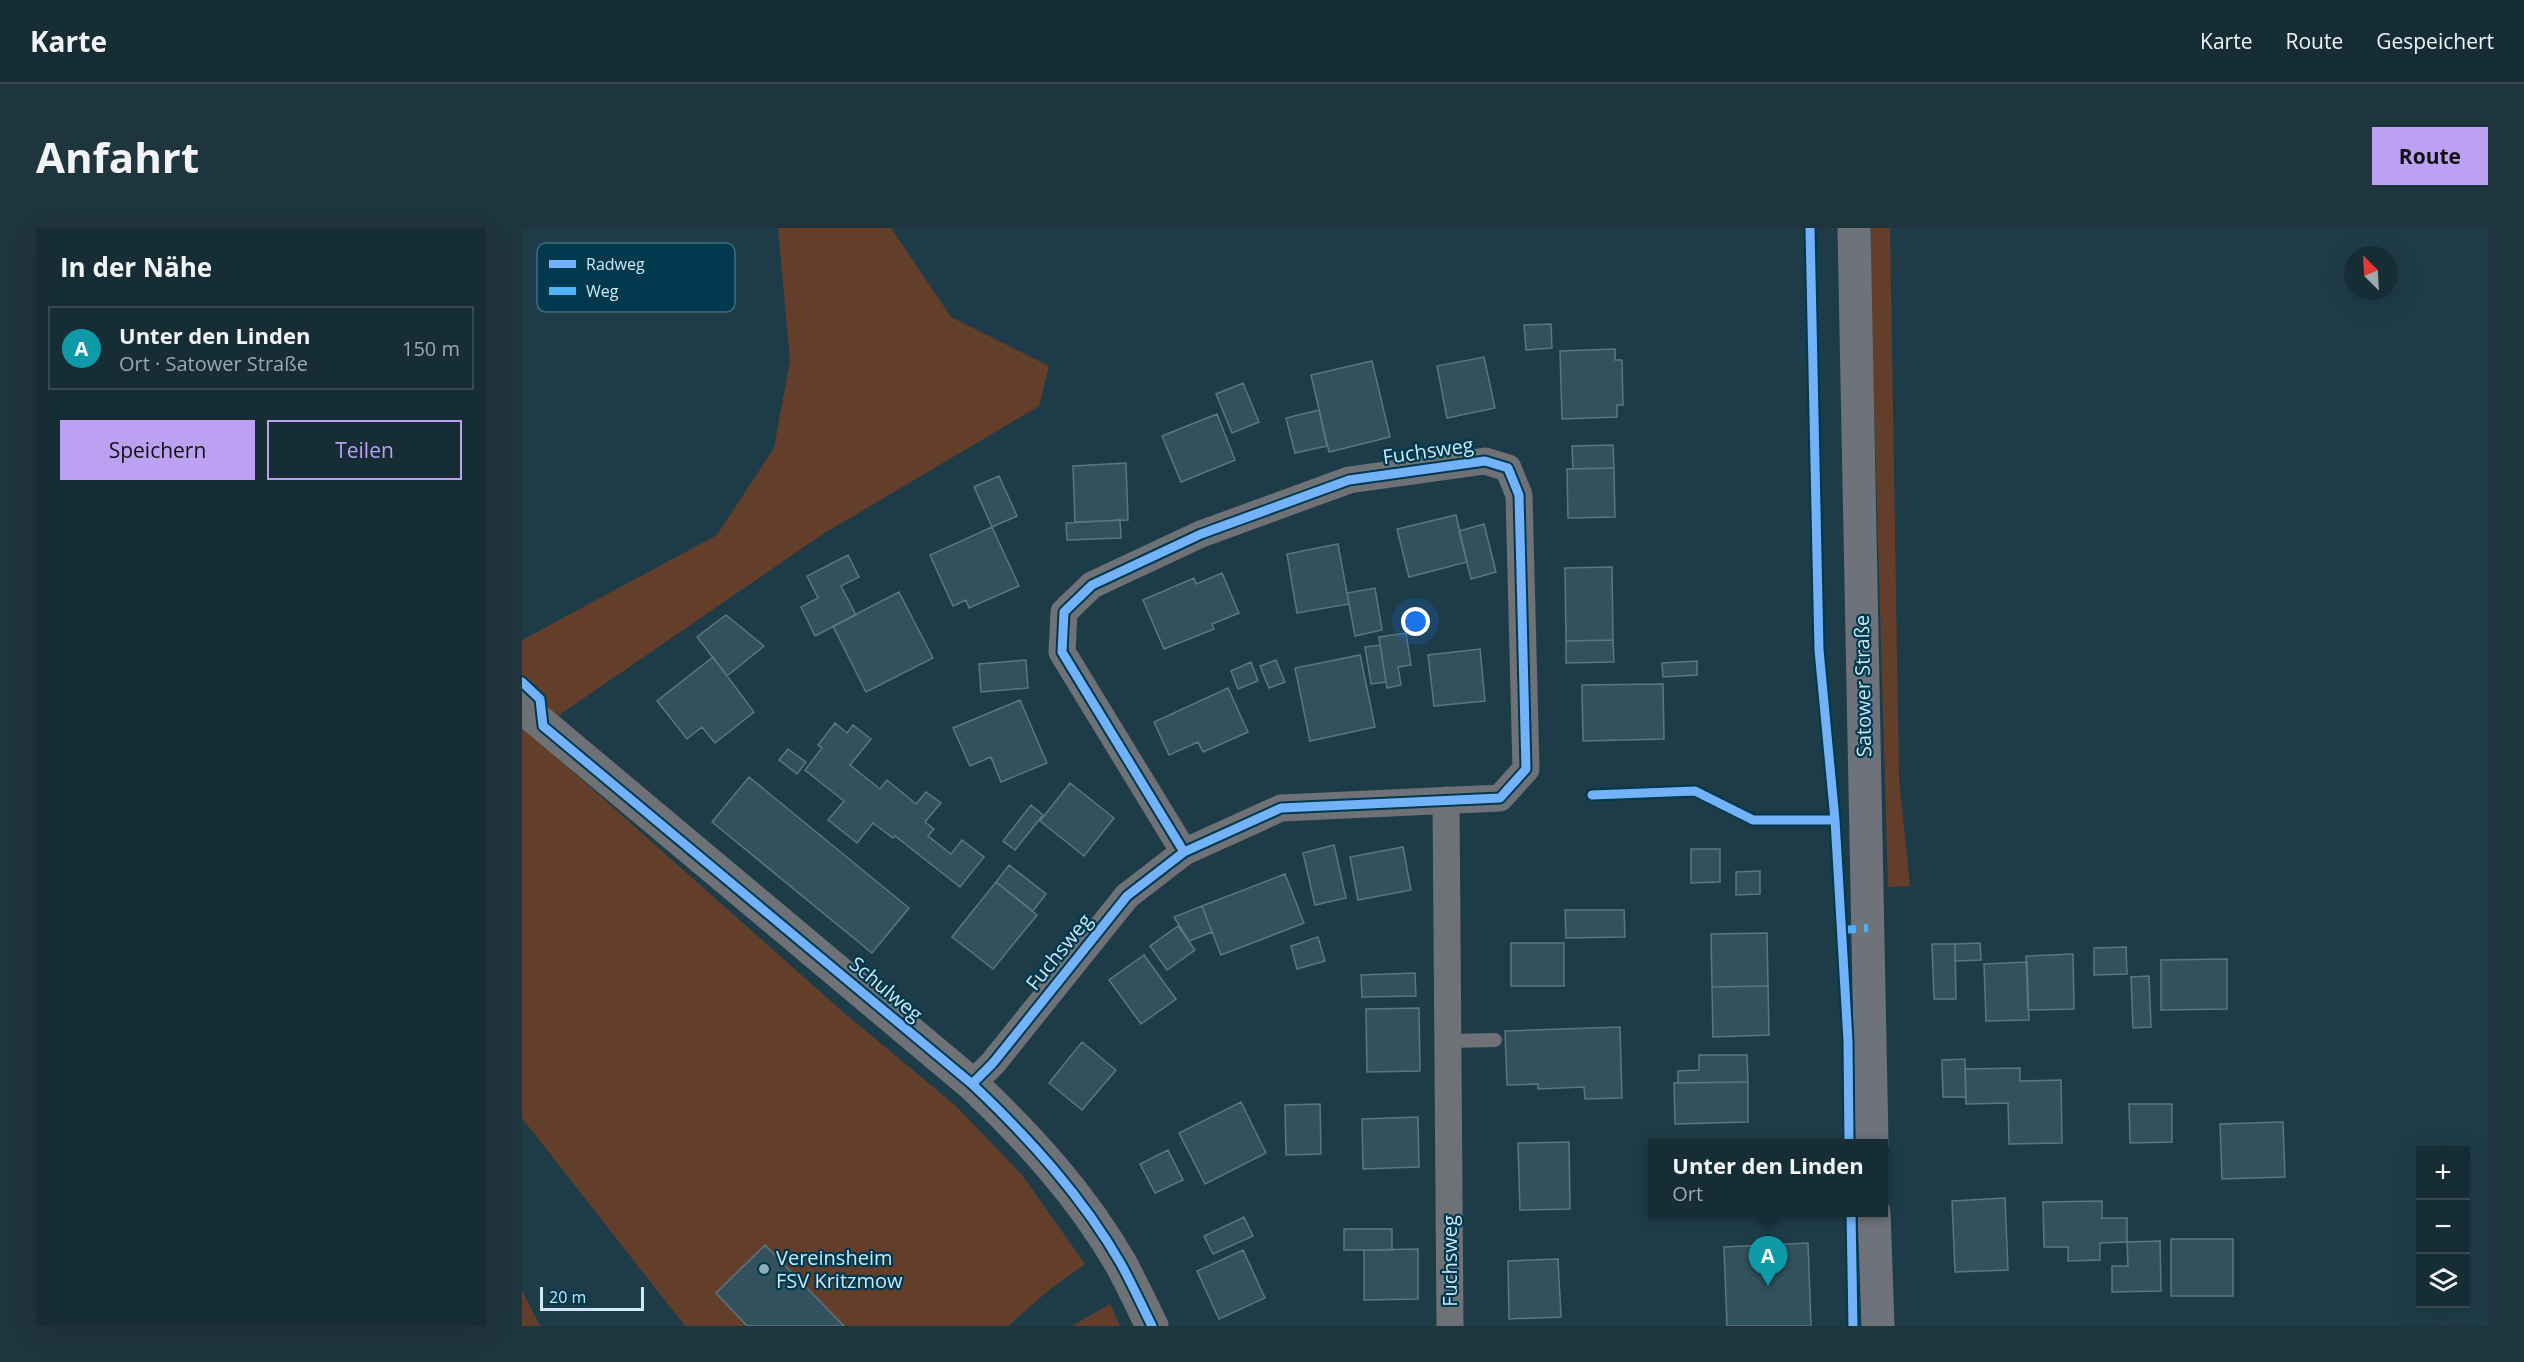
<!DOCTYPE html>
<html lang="de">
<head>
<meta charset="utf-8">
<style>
  :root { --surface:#162d36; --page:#1f353e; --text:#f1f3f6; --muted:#9ea8ad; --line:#354951; --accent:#bca0f2 }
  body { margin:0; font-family:"Open Sans",sans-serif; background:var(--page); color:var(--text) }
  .controls { position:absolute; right:18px; bottom:18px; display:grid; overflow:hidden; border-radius:0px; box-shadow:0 6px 24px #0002 }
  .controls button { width:54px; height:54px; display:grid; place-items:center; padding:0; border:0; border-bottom:2px solid var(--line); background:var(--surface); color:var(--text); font:30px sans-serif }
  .compass { position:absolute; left:1822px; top:18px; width:54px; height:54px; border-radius:50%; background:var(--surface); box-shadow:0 6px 24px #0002; rotate:336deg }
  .scale { position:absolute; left:18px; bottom:15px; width:104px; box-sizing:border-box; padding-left:6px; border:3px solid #cde7f4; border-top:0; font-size:16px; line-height:21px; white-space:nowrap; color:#cde7f4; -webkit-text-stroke:4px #00394e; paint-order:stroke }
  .you { position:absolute; left:894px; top:394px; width:21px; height:21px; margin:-15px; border:4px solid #fff; border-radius:50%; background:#1a73e8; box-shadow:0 0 0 9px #1a73e833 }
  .badge { display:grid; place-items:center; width:39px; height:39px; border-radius:50%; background:var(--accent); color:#fff; font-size:20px; font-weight:700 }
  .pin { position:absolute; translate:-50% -50px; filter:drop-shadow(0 2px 3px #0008) }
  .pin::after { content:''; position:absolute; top:32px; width:21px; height:18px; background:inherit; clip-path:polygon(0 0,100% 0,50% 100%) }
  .popup { position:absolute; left:1126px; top:911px; width:240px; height:78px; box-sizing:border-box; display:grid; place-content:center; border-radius:0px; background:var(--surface); filter:drop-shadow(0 2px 4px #0005); font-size:20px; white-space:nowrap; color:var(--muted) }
  .popup b { font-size:22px; color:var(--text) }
  .popup::after { content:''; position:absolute; left:50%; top:100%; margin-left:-12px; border:12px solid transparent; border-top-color:var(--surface) }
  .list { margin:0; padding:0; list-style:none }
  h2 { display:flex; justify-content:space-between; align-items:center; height:78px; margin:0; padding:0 24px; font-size:26px }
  h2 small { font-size:20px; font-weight:400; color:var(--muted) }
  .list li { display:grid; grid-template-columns:39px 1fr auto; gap:18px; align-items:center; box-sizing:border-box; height:84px; margin:0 12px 12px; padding:0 12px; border:2px solid var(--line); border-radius:0px }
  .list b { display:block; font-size:22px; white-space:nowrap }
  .list p { margin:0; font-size:20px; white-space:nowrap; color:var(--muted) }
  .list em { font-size:20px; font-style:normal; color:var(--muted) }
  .actions { display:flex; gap:12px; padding:18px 24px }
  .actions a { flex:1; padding:14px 0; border:2px solid var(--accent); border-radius:0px; text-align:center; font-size:21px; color:var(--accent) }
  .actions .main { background:var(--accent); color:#111 }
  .icon { flex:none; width:33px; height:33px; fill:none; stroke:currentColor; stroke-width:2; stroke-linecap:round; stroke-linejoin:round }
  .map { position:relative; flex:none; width:1966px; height:1098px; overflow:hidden; border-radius:0px }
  header { display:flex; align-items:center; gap:36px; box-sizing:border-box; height:84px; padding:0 30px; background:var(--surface); border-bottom:2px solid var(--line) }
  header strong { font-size:28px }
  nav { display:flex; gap:33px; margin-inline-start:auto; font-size:21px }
  .intro { display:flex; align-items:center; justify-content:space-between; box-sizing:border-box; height:144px; padding:0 36px }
  h1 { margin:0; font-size:42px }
  .button { padding:15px 27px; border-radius:0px; background:var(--accent); color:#111; font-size:21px; font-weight:700 }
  main { display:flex; gap:36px; padding:0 36px }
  aside { flex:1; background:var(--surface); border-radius:0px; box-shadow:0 6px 24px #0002 }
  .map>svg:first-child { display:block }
</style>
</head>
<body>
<header>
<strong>Karte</strong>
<nav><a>Karte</a><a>Route</a><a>Gespeichert</a></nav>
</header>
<div class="intro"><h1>Anfahrt</h1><a class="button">Route</a></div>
<main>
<aside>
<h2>In der Nähe<small></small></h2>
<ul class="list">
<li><span class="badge" style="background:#0f9aa8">A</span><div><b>Unter den Linden</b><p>Ort · Satower Straße</p></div><em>150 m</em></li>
</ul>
<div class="actions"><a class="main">Speichern</a><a>Teilen</a></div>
</aside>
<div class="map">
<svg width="1966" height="1098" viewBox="0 0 1966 1098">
  <rect width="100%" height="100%" fill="#1e3c48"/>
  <path fill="#633f2b" d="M256 0H369L429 89 527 138 517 178 301 306 21 498 13 510 321 784 434 878 500 947 563 1036 527 1062 486 1098H163L0 890V412L195 307 252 220 268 132Z
    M1347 0H1368L1377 551 1388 658 1366 659Z
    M0 1063 18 1098H0Z
    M588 1076 598 1098H550L553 1096Z"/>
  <path fill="#32515d" stroke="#5e757f" stroke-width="1.5" d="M1029 96 1030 120 1004 122 1002 97Z
    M1093 121V132H1100L1101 177H1095V189L1040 191 1038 123Z
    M962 129 973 180 925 190 915 138Z
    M850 133 868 209 807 224 789 147Z
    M721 155 737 194 710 205 694 166Z
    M797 182 805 218 773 225 764 190Z
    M695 186 713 232 659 254 640 208Z
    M1091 217 1092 240 1051 241 1050 218Z
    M604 235 606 292 553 294 551 238Z
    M1092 240 1093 289 1046 290 1045 241Z
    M477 248 495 288 470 299 452 259Z
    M934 287 945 334 887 349 875 301Z
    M598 292 599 310 545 312 544 295Z
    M962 296 974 344 949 351 937 303Z
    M470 299 497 358 447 380 444 372 431 378 408 327Z
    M816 316 827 376 775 385 765 326Z
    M326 327 337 349 319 358 334 387 293 408 279 379 296 370 285 348Z
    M1090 339 1091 412 1044 413 1043 340Z
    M700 345 717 385 690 396 692 401 642 421 621 372 672 350 674 356Z
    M853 360 860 402 833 408 825 365Z
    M377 364 411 430 344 464 311 398Z
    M204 387 242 418 205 448 175 409Z
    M884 405 889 437 876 439 879 457 865 460 857 409Z
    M1091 412 1092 434 1044 435V413Z
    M858 417 864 454 849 456 843 419Z
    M958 421 963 473 912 478 906 427Z
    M838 427 853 499 788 513 773 440Z
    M191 429 232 484 193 515 180 499 165 511 135 473Z
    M504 432 506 460 459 464 457 436Z
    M754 432 763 454 747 460 738 438Z
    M1175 433V447L1141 449 1140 435Z
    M729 434 736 453 716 461 709 443Z
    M1141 456 1142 511 1061 513 1060 457Z
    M706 460 726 504 681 524 676 514 647 527 632 494Z
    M498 472 525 535 479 554 469 529 448 538 431 500Z
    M313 495 325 505 331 497 349 511 328 537 358 561 365 552 394 576 404 564 419 575 403 594 412 601 406 608 429 626 440 612 462 629 438 659 373 608 371 610 351 595 335 615 306 592 322 573 283 542 300 520 296 517Z
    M266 521 284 534 275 546 257 532Z
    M227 549 387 680 350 725 190 594Z
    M548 555 592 590 562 628 518 593Z
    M509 577 521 587 493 622 481 613Z
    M812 617 824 670 793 677 781 625Z
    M881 619 889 662 836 672 828 629Z
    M1169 621H1198V654L1169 655Z
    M487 637 524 666 511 683 474 654Z
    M1238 643V666L1214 667V644Z
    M763 646 782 695 699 727 680 678Z
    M474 654 515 687 471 741 430 709Z
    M680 678 690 704 667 713 652 689Z
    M1043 682H1102L1103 709 1044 710Z
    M656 698 673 722 645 742 628 718Z
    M1245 705 1246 758 1190 759 1189 706Z
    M796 709 803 733 775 741 769 718Z
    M989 715H1042V758H989Z
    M1458 715 1459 732 1433 733V716Z
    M1410 716H1433L1434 771H1412Z
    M1604 719 1605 746 1572 747V720Z
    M1551 726 1552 781 1506 782 1504 728Z
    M622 727 654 771 619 796 587 752Z
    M1705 731V781L1639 782V732Z
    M1505 734 1507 792 1464 793 1462 736Z
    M893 745 894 768 840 769 839 747Z
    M1627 748 1629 799 1611 800 1609 749Z
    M1246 758 1247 807 1191 809 1190 759Z
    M897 780 898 843 845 844 844 781Z
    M1098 799 1100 870 1063 871 1062 859 1016 861V856L985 857 983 803Z
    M560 814 594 842 560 882 527 855Z
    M1177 827H1225L1226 854 1156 855V843L1177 842Z
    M1443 831 1444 869H1421L1420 832Z
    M1498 840V853L1539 852 1540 915 1487 916 1486 875 1444 876 1443 841Z
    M1226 854V894L1153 896 1152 855Z
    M719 874 744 925 683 956 657 905Z
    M798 876 799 926 764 927 763 877Z
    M1607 876H1650V914L1608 915Z
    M896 889 897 939 841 941 840 891Z
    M1761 894 1763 949 1700 951 1698 896Z
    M1047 914 1048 981 998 982 996 915Z
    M646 922 661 952 633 965 618 936Z
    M1483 970 1486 1042 1433 1044 1430 973Z
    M1580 973V990H1605V1014L1578 1015V1032L1546 1033V1019H1522L1521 974Z
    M722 989 731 1008 691 1026 682 1008Z
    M822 1001H870V1022H822Z
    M1649 1011H1711V1068H1649Z
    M1638 1013 1639 1063 1590 1064V1038H1606L1605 1014Z
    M1286 1015 1289 1098H1205L1202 1019Z
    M243 1017 322 1098H225L194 1065Z
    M896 1021V1071L842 1072V1022Z
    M721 1022 743 1070 697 1091 675 1043Z
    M1036 1031 1039 1089 987 1091 986 1033Z"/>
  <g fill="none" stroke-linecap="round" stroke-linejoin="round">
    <path stroke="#6e7277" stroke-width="14" d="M927 813 973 812"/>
    <path stroke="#6e7277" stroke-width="27" d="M924 572 928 1098
      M450 856 471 835 605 668 662 624 759 580 978 570 1004 541 997 267 986 240 963 233 827 252 679 306 570 357 542 384 540 424 662 624"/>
    <path stroke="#6e7277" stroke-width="33" d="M0 479 450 856C507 910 560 968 599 1036 610 1056 620 1078 630 1098"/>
    <path stroke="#6e737b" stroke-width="33" d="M1332 0 1350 916
      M1352 984 1356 1098"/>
    <path stroke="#4fb1f8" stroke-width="8" stroke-dasharray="15 8" stroke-linecap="butt" d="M1319 702 1346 700"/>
    <defs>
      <path id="cycleway" d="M1288 0 1297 422 1313 592 1326 813 1327 916
        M0 454 18 471 21 498 450 856C507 910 560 968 599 1036 610 1056 620 1078 630 1098
        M1070 567 1173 563 1231 592H1313
        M450 856 471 835 605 668 662 624 759 580 978 570 1004 541 997 267 986 240 963 233 827 252 679 306 570 357 542 384 540 424 662 624
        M1329 984 1331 1098"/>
    </defs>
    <use href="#cycleway" stroke="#00394e" stroke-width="13"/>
    <use href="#cycleway" stroke="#73b2f8" stroke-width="9"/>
  </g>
  <circle fill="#90abb8" stroke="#00394e" stroke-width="2" cx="242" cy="1041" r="6"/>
  <g text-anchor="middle" stroke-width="4.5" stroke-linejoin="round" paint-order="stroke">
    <g font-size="20" fill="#cde7f4" stroke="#00394e">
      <text transform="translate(906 223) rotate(-8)" y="7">Fuchsweg</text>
      <text transform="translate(1341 458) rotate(-91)" y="7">Satower Straße</text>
      <text transform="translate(537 724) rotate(-51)" y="7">Fuchsweg</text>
      <text transform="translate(364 761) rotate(40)" y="7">Schulweg</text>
      <text transform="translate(928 1033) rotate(-90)" y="7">Fuchsweg</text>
    </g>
    <g font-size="20" fill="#cde7f4" stroke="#00394e" text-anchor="start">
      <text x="254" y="1037">Vereinsheim<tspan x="254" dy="23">FSV Kritzmow</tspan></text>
    </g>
  </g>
  <rect x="15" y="15" width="198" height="69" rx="9" fill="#00394e" stroke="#3e6d80" stroke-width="1.5"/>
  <rect x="27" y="32" width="27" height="8" fill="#73b2f8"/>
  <rect x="27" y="59" width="27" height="8" fill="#4fb1f8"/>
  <g font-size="16" fill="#cde7f4">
    <text x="64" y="42">Radweg</text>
    <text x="64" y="69">Weg</text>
  </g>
</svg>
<div class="controls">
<button>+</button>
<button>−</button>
<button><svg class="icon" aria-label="layers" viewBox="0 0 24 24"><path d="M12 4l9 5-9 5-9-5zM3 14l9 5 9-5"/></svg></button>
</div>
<svg class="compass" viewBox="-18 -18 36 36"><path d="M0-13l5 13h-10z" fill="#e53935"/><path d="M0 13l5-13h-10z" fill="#9ea8ad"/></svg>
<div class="scale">20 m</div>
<div class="you"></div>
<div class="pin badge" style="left:1246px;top:1058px;background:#0f9aa8">A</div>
<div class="popup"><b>Unter den Linden</b>Ort</div>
</div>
</main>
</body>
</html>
